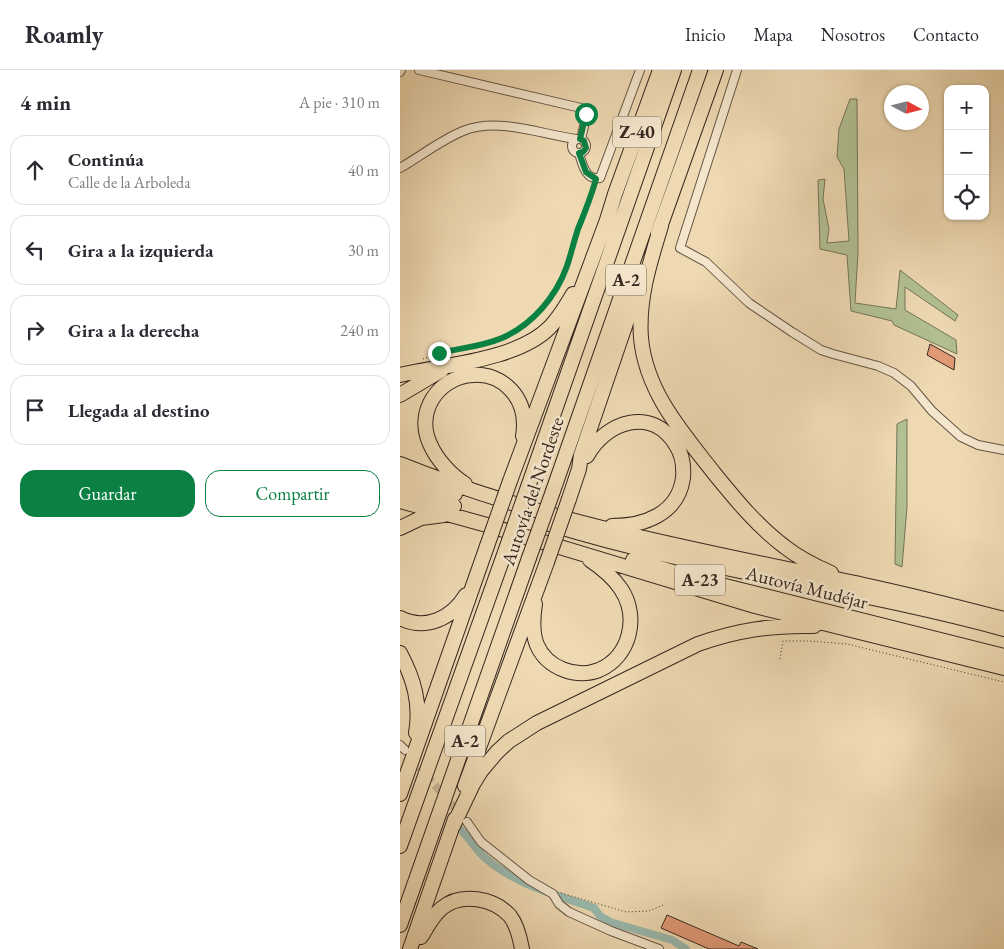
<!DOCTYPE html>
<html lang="es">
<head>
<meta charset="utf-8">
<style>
  :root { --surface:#fff; --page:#f2f2f3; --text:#2b2b33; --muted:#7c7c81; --line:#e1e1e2; --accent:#0b8043 }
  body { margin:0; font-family:"EB Garamond",serif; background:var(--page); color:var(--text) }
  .controls { position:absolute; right:15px; top:15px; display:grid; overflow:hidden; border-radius:10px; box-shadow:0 1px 4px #0004 }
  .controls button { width:45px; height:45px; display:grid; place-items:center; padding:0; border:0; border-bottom:1px solid var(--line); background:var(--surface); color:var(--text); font:25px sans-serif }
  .compass { position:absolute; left:484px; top:15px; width:45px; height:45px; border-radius:50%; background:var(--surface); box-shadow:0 1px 4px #0004; rotate:97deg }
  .stop { position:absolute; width:15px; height:15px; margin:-11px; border:4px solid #0b8043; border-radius:50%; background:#fff }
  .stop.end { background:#0b8043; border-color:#fff; box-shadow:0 1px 5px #0008 }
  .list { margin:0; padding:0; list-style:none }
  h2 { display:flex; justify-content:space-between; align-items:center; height:65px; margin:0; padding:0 20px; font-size:21px }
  h2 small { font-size:16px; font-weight:400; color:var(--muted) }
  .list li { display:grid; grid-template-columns:32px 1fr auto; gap:15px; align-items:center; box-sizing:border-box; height:70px; margin:0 10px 10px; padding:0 10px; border:1px solid var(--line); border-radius:15px }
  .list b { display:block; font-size:19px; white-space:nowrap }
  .list p { margin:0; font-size:16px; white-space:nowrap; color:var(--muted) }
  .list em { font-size:16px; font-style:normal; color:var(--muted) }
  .actions { display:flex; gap:10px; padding:15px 20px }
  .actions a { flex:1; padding:11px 0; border:1px solid var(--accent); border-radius:15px; text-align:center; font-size:18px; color:var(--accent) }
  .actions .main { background:var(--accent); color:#fff }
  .icon { flex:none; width:28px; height:28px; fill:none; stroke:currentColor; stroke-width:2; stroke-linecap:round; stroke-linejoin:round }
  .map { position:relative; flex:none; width:604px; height:879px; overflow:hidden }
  header { display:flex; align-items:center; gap:30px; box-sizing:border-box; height:70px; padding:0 25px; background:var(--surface); border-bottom:1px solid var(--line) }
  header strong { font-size:24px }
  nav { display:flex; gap:28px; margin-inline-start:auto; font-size:18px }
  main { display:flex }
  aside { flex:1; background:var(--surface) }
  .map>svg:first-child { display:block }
</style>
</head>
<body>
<header>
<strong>Roamly</strong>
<nav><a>Inicio</a><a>Mapa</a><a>Nosotros</a><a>Contacto</a></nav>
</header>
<main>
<aside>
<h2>4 min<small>A pie · 310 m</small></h2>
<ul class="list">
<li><svg class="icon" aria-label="ahead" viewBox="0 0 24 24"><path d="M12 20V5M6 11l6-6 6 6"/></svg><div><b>Continúa</b><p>Calle de la Arboleda</p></div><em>40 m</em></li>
<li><svg class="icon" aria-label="left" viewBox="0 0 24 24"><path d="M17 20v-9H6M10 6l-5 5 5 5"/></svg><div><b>Gira a la izquierda</b></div><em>30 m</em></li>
<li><svg class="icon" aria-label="right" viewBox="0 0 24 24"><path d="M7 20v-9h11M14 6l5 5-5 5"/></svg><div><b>Gira a la derecha</b></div><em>240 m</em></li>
<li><svg class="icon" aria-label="arrive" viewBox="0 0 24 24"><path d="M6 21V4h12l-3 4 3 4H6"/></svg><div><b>Llegada al destino</b></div></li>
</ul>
<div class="actions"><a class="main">Guardar</a><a>Compartir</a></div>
</aside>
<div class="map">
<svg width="604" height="879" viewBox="0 0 604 879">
  <rect width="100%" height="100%" fill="#eed9b2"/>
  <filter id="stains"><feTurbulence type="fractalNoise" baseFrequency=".004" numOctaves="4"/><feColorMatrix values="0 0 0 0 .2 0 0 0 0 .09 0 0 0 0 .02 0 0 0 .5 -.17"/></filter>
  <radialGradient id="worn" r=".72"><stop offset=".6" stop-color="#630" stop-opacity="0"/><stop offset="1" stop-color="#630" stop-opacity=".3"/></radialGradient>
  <path fill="#b2c092" stroke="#747459" d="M450 29H457L458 182 455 233 496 239 500 200 558 245 555 251 505 217V240L556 270 557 284 494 255 492 251 451 241 447 185 420 179 418 110 425 109 423 129 429 159 427 173 449 171 444 99 437 87 439 59Z
    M507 349V437L502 497 495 494 497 354Z"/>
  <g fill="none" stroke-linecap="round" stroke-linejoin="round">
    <path stroke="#99baaf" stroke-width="8" d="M61 760C69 768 75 778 83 786 115 815 155 824 194 838L200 846 210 852 272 870 286 879"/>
  </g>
  <path fill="#e29976" stroke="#362720" d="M530 274 555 288 554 300 527 285Z
    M267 845 339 876 341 872 358 879H309L261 858Z"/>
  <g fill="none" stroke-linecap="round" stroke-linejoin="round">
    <path stroke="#c9b595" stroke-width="8" stroke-dasharray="8 4" stroke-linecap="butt" d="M11 688 61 745"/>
    <defs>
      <path id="street" d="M19 0 181 38C189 46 183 59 181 69
        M337 0 280 178 306 192 349 233 392 262 421 280 433 284 478 296 494 303 511 316 532 341 561 367 578 375 604 380
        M0 2 1 0
        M172 76a7 7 0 1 1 14 0a7 7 0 1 1-14 0Z
        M179 83C182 94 186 111 200 108L240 0
        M0 98C21 86 41 70 63 61 98 47 140 64 176 69
        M0 675 5 680
        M67 752 81 772 129 810 153 824 159 834 169 842 211 861 259 879"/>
      <path id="highway" d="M261 156C250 192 238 229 241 268 246 322 282 362 314 403 336 430 357 456 385 477 399 488 415 496 431 503
        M258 163 316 0
        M0 305C43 295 117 290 149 258 159 248 166 236 173 224
        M0 325 42 300
        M187 386C206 351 252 336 276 375 282 384 284 396 283 408 278 444 244 456 212 456
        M0 394C149 454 308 482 464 515 511 525 558 537 604 549
        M0 407 55 424
        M110 411 207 150 215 124 260 0
        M65 414C51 405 37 390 30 374 15 342 38 307 73 305 87 304 101 309 111 320 123 333 126 348 123 366
        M128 417 274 0
        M0 420 54 436
        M153 421 300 0
        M169 429 179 399 181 385 238 218
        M0 431 87 455 355 536 604 598
        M150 454C298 500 454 518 604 559
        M0 458 21 448 44 445
        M233 490 293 508 604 586
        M135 534C133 547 132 563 137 575 147 598 176 609 199 600 231 586 239 546 221 519 213 507 202 498 190 490
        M0 548C26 561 52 548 66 525
        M0 583C14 609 21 634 16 663
        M65 716 147 492
        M0 724 87 476
        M53 756 73 714 81 701 97 682 109 671 137 653 298 574C338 560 372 555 414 556
        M0 776 105 482
        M0 855 129 488
        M21 867C27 857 33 845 42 838 61 822 94 828 110 846 117 855 120 868 122 879
        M10 879 55 749"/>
    </defs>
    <use href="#street" stroke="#645444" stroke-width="10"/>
    <use href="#highway" stroke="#362720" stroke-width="16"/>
    <path stroke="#362720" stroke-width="1" stroke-dasharray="1 2.5" stroke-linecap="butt" d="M23 289C47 279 73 279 97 270 130 258 155 229 167 197 171 185 174 172 178 160 183 146 189 132 193 117
      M380 589 383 571H410L447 574 604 612
      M161 823 226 842 249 841 263 835"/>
    <use href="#street" stroke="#f4e6cd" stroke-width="8"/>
    <use href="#highway" stroke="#eed9b2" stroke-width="14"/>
    <defs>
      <path id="highway-bridge" d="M87 476 110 411
        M105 482 128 417
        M129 488 153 421
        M147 492 169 429"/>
    </defs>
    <use href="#highway-bridge" stroke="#362720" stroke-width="16" stroke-linecap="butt"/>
    <use href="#highway-bridge" stroke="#eed9b2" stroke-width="14"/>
  </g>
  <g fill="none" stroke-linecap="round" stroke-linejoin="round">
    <path stroke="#0b8043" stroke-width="6" d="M39 283C60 278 81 277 102 268 132 255 156 227 167 196 171 184 174 171 178 159 185 142 191 127 196 109L186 102 179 83 183 82 186 78 184 71 180 69 186 44"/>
  </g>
  <g text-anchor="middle" stroke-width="5" stroke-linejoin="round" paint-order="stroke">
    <g fill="#f4e6cd" stroke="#6f6054" stroke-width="1">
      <rect x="213" y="46.5" width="48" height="31" rx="4"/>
      <rect x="206" y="194.5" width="40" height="31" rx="4"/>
      <rect x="275" y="494.5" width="50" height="31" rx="4"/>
      <rect x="45" y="655.5" width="40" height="31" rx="4"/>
    </g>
    <g font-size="18" font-weight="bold" fill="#362720">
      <text x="237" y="68">Z-40</text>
      <text x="226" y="216">A-2</text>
      <text x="300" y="516">A-23</text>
      <text x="65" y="677">A-2</text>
    </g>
    <g font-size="19" fill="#362720" stroke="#f4e6cd">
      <text transform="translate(132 421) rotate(-71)" y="7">Autovía del Nordeste</text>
      <text transform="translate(407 517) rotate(14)" y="7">Autovía Mudéjar</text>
    </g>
  </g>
  <rect width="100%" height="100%" filter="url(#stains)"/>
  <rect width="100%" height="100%" fill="url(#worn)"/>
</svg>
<div class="controls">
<button>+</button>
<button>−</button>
<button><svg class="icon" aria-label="locate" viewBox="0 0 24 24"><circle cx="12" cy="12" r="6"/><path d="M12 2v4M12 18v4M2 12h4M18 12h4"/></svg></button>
</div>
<svg class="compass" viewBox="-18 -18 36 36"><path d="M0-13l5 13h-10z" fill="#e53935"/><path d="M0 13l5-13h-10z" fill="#7c7c81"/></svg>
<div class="stop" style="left:186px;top:44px"></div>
<div class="stop end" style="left:39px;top:283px"></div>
</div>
</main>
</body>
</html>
